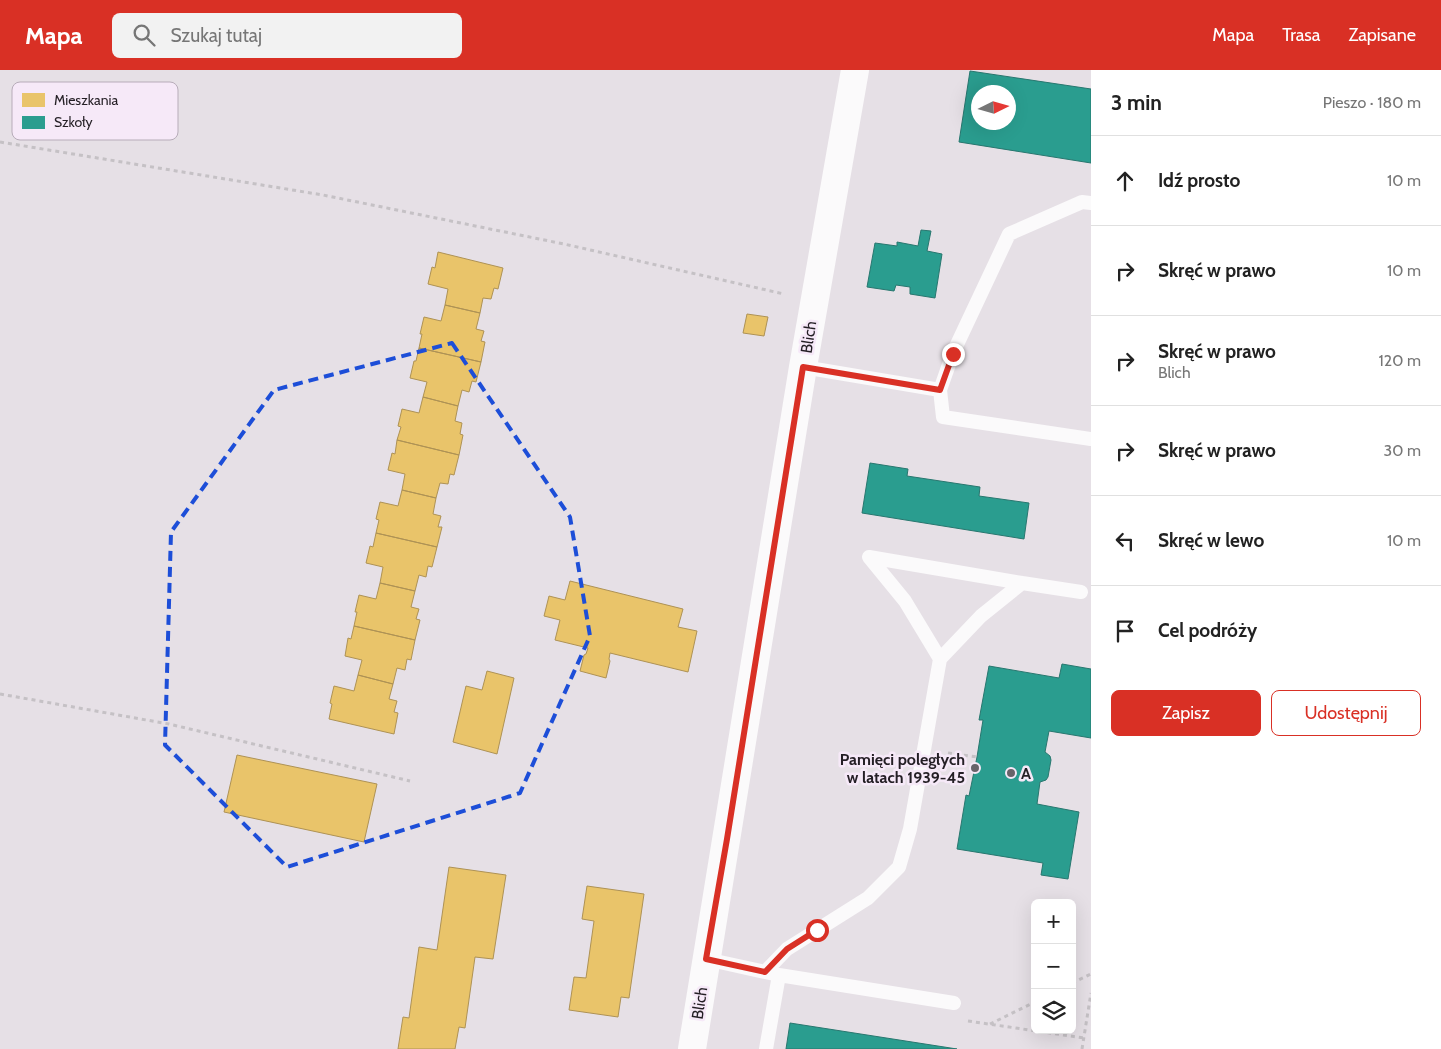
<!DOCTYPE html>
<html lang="pl">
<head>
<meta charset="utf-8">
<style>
  :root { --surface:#fff; --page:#f2f2f2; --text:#222; --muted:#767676; --line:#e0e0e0; --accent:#d93025 }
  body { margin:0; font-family:Cabin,sans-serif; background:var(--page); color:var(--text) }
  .controls { position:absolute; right:15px; bottom:15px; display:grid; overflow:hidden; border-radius:8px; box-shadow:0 5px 20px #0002 }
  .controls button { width:45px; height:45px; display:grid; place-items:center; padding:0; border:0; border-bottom:1px solid var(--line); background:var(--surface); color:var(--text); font:25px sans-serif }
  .compass { position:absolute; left:971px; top:15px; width:45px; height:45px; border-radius:50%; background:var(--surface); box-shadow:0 5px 20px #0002; rotate:85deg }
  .stop { position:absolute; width:15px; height:15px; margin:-11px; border:4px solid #d93025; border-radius:50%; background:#fff }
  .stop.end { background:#d93025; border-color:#fff; box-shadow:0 1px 5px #0008 }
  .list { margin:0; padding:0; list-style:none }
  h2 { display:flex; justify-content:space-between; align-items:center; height:65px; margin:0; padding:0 20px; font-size:21px }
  h2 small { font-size:16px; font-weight:400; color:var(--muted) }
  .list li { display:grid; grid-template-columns:32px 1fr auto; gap:15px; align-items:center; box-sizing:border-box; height:90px; padding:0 20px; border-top:1px solid var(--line) }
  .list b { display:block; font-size:19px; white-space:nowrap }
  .list p { margin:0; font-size:16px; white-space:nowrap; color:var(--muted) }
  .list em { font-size:16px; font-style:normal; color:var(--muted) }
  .actions { display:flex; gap:10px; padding:15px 20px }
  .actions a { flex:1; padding:11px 0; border:1px solid var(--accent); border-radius:8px; text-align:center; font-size:18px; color:var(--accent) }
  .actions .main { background:var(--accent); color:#fff }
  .icon { flex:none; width:28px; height:28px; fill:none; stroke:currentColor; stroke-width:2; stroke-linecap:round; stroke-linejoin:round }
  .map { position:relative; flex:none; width:1091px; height:979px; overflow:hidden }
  header { display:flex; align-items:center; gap:30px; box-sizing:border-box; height:70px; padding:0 25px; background:var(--accent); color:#fff }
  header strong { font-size:24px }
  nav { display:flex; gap:28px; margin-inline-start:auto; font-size:18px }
  .search { width:350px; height:45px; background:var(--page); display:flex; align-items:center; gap:12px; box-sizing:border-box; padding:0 18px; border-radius:8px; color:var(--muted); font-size:19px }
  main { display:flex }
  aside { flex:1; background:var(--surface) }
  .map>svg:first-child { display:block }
</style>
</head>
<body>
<header>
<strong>Mapa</strong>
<div class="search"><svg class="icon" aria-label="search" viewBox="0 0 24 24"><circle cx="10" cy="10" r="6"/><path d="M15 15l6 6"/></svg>Szukaj tutaj</div>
<nav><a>Mapa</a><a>Trasa</a><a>Zapisane</a></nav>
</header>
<main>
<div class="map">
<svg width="1091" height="979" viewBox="0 0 1091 979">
  <rect width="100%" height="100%" fill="#e6e0e6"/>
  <path fill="#e9c46a" stroke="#ae9255" d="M438 182 503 198 498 219 494 218 491 229 483 228 480 243 445 235 448 219 428 214 432 197 435 198Z
    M445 235 480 243 476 259 484 261 481 271 485 272 481 292 419 278 422 264H420L424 247 441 251Z
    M747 244 768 247 764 266 743 263Z
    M419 278 481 292 476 312 472 311 469 322 462 320 458 336 423 327 427 312 410 308 414 291H416Z
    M423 327 458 336 455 351 462 353 460 364 463 365 459 385 397 370 401 357 398 356 402 339 419 343Z
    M397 370 459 385 454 405 450 404 448 414 440 413 436 428 402 420 405 404 388 400 392 383 395 384Z
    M402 420 436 428 433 444 441 446 438 457H442L437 477 376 463 379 450 376 449 380 432 398 436Z
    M376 463 437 477 432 497 428 496 426 507 419 505 415 521 380 513 383 497 366 493 370 476 373 477Z
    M570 511 683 539 678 557 697 561 688 602 610 583 609 589 610 591 606 608 580 601 584 585 586 584 588 578 555 570 560 550 544 546 549 526 565 530Z
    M380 513 415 521 411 537 419 539 416 549 420 550 415 570 354 556 357 542H355L359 525 376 529Z
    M354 556 415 570 411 590 407 589 405 600 397 598 393 614 358 605 362 590 345 586 348 568 351 569Z
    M487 601 514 608 497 684 453 672 466 616 482 620Z
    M358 605 393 614 389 629 397 631 394 642 398 643 394 664 329 649 332 634 330 633 334 616 354 621Z
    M237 685 377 714 364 772 224 742Z
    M449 797 506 805 493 889 475 887 465 958 459 957 455 979H398L403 947 409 948 419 877 437 880Z
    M587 816 644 824 629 928 621 927 618 947 569 940 574 907 586 908 594 851 582 849Z"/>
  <path fill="#2a9d8f" stroke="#28776f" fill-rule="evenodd" d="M970 1 1091 19V93L959 72ZM978 22H1008V52H978Z
    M921 160 931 161 927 181 942 184 935 228 910 224V217L896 215 894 221 867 217 875 173 897 176V172L918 176Z
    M870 393 908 399 907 406 980 417 979 426 1029 433 1024 469 862 443Z
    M1062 594 1091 599V668L1049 661 1045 682 1050 686 1051 690 1048 707 1046 710 1040 712 1037 734 1079 742 1068 809 1041 805 1043 793 957 779 966 725 969 726 977 687 983 650H979L989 596 1059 608Z
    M790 953 957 979H786Z"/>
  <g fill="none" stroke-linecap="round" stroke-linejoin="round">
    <path stroke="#c5c1c5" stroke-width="3" stroke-dasharray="4 4" stroke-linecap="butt" d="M0 72 323 125 564 174 784 224
      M0 624 169 654 410 711
      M948 683 977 687
      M1072 913 1091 904
      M968 951 1084 968
      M990 954 1035 932
      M1082 979 1091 923"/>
    <path stroke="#fbfafb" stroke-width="14" d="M1091 133 1082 132 1009 164 953 283 940 320 943 347 1091 369
      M803 297 940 320
      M1022 513 1081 522
      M706 889 779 905 954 933
      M765 902 787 879 868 828 899 797 910 759 940 589 981 546 1022 513 869 487 905 531 940 589
      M766 979 779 905"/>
    <path stroke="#fbfafb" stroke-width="28" d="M692 979 803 297 855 0"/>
  </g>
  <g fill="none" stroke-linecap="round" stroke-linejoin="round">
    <path stroke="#d93025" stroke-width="6" d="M817 860 787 879 765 902 706 889 727 769 803 297 940 320 953 284"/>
  </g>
  <path fill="none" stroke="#1d4ed8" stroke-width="4" stroke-dasharray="10 6" stroke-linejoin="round" d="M452 273 570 447 590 566 520 723 287 797 165 675 171 462 274 320Z"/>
  <g fill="#686369" stroke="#f6e9f8" stroke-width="2">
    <circle cx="975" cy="698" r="5"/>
    <circle cx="1011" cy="703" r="5"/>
  </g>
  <g text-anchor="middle" stroke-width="5" stroke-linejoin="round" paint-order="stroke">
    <g font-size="16" fill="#241f25" stroke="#f6e9f8">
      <text transform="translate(808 267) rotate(-81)" y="6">Blich</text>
      <text transform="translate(699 933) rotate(-81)" y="6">Blich</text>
    </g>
    <g font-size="16" font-weight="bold" fill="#241f25" stroke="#f6e9f8" text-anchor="end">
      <text x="965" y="695">Pamięci poległych<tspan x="965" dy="18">w latach 1939-45</tspan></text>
      <text x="1021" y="709" text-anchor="start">A</text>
    </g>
  </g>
  <rect x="12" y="12" width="166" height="58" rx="8" fill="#f6e9f8" stroke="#b7acb9" stroke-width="1"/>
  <rect x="22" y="23" width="23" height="14" fill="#e9c46a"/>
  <rect x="22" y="46" width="23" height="13" fill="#2a9d8f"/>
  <g font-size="14" fill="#241f25">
    <text x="54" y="35">Mieszkania</text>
    <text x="54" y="57">Szkoły</text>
  </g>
</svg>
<div class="controls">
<button>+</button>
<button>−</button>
<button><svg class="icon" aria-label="layers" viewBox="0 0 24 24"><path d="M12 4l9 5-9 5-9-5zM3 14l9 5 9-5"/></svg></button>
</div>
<svg class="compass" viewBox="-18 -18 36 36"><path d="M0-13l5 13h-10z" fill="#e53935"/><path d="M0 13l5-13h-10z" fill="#767676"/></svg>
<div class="stop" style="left:817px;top:860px"></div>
<div class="stop end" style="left:953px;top:284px"></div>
</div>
<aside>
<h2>3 min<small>Pieszo · 180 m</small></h2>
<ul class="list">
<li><svg class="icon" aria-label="ahead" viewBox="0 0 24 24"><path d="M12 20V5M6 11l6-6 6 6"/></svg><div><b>Idź prosto</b></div><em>10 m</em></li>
<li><svg class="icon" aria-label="right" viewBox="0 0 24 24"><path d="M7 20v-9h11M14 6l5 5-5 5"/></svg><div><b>Skręć w prawo</b></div><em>10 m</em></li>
<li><svg class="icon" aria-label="right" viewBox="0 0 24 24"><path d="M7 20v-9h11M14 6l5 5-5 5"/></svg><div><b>Skręć w prawo</b><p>Blich</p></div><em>120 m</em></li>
<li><svg class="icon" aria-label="right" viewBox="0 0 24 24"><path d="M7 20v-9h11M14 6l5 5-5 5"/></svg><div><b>Skręć w prawo</b></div><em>30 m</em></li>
<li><svg class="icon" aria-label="left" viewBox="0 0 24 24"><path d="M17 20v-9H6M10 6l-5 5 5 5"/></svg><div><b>Skręć w lewo</b></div><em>10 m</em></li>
<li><svg class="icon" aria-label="arrive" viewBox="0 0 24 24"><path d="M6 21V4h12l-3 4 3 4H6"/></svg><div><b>Cel podróży</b></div></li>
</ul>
<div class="actions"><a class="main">Zapisz</a><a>Udostępnij</a></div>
</aside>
</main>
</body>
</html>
